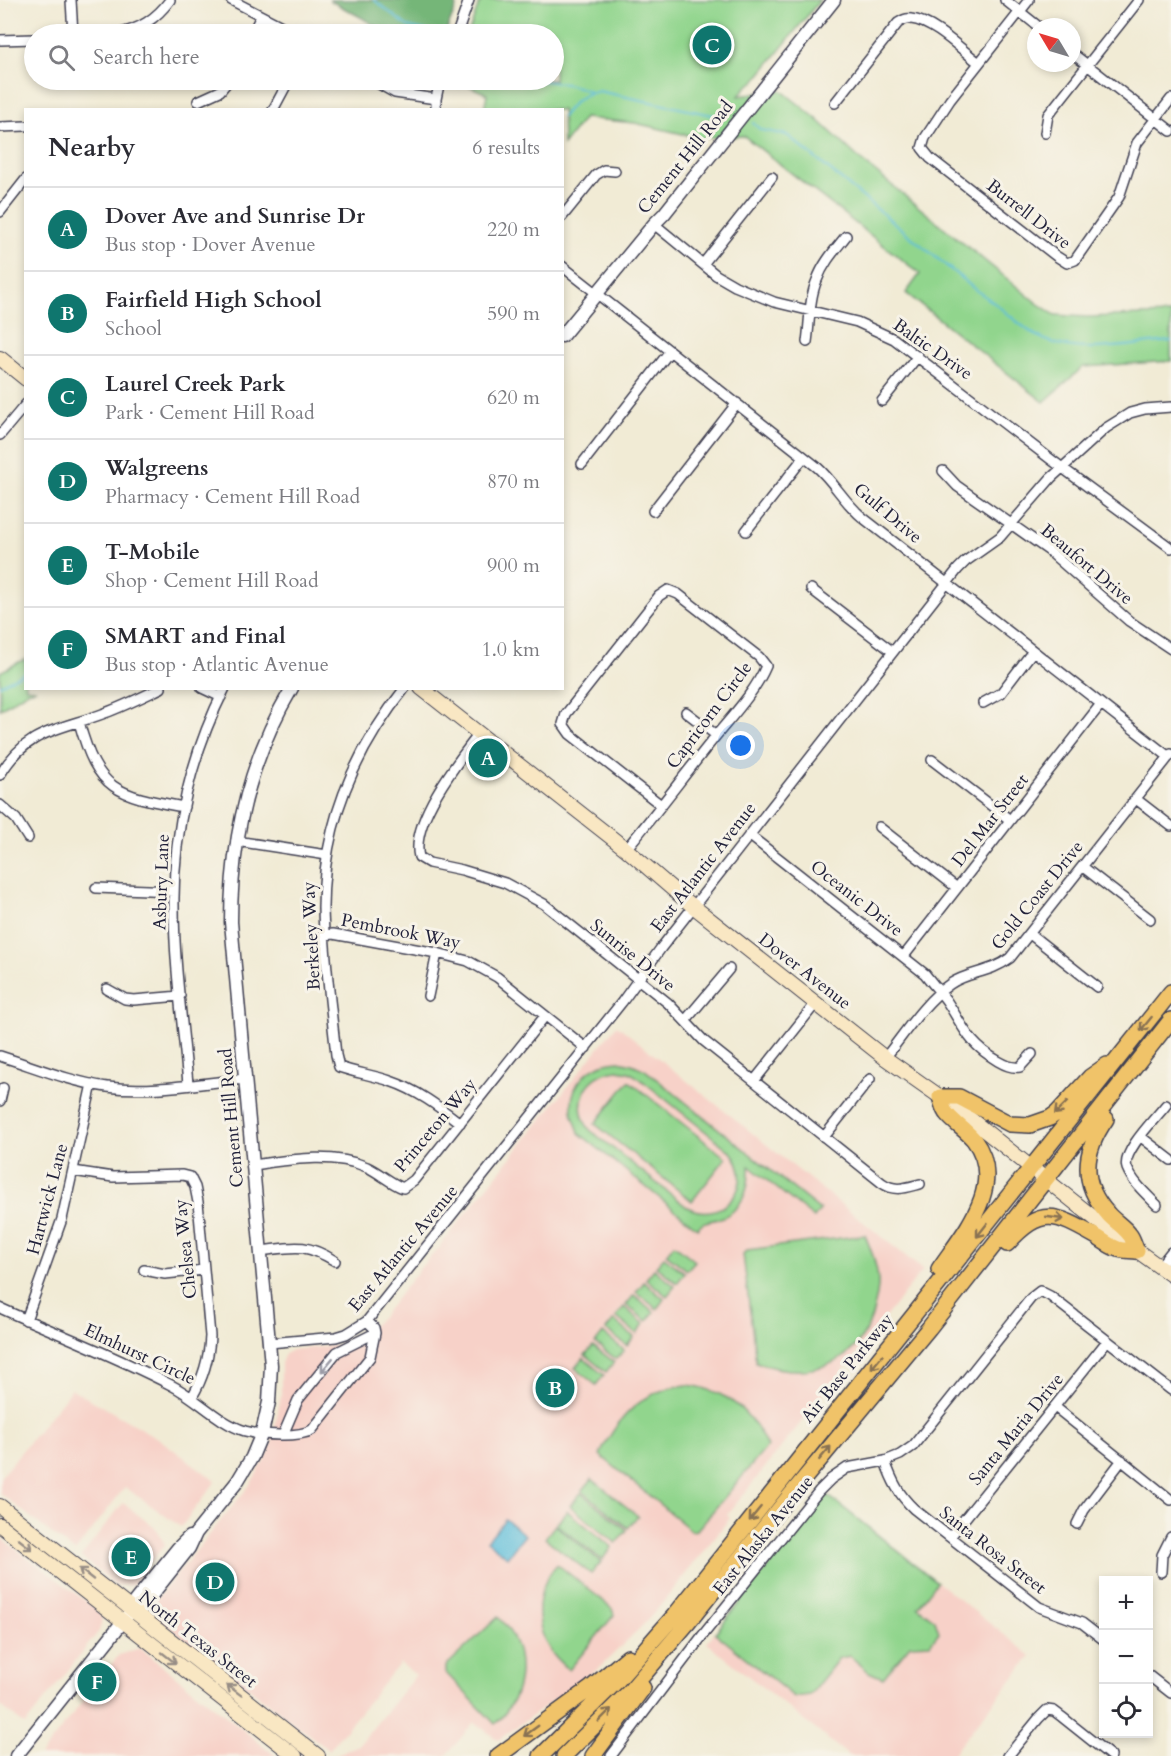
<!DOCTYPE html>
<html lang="en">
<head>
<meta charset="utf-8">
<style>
  :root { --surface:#fff; --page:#f7f7f7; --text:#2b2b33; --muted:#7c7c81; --line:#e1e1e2; --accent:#0f766e }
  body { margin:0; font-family:Cardo,serif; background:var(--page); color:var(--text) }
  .controls { position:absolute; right:18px; bottom:18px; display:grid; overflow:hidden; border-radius:0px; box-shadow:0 3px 9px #0003 }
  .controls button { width:54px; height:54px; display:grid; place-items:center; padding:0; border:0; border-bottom:2px solid var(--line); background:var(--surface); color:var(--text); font:30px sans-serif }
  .compass { position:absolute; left:1027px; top:18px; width:54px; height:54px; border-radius:50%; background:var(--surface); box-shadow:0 3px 9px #0003; rotate:308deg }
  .you { position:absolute; left:741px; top:746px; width:21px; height:21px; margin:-15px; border:4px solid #fff; border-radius:50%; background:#1a73e8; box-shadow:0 0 0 9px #1a73e833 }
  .badge { display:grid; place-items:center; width:39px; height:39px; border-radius:50%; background:var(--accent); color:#fff; font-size:20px; font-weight:700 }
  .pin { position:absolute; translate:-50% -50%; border:3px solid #fff; box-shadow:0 2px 6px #0006 }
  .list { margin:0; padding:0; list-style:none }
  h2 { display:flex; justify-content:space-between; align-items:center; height:78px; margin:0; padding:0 24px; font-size:26px }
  h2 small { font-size:20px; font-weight:400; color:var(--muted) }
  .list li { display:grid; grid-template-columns:39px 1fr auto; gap:18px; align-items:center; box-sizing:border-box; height:84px; padding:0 24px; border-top:2px solid var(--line) }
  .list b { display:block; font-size:22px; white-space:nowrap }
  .list p { margin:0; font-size:20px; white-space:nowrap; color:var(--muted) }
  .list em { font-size:20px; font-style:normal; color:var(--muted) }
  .icon { flex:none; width:33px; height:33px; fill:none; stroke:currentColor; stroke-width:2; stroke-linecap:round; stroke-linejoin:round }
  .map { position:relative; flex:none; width:1171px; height:1756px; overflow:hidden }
  .search { position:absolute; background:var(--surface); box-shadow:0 3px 9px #0003; left:24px; top:24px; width:540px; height:66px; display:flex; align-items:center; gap:15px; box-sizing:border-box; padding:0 21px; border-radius:33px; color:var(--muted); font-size:22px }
  .panel { position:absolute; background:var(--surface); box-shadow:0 3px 9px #0003; left:24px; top:108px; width:540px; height:582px; border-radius:0px }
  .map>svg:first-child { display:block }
</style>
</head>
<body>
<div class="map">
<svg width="1171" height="1756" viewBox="0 0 1171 1756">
  <rect width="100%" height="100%" fill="#f7f3e8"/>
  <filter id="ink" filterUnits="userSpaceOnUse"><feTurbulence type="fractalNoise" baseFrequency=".0167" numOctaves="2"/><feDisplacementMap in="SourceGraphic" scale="12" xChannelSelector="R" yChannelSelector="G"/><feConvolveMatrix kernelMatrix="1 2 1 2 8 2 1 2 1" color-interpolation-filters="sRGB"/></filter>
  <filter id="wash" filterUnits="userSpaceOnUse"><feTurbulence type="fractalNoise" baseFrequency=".008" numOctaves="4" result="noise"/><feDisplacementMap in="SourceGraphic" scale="24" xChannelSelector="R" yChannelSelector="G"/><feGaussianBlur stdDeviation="1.35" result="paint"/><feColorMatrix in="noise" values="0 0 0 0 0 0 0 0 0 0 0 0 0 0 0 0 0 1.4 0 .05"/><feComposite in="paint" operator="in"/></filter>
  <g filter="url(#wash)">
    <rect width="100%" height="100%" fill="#f1ebd5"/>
    <path fill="#f7d1c8" d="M617 1025 923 1270 727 1515 730 1518 664 1601 644 1624 600 1667 498 1740 474 1722 446 1756H335L359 1745 416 1675 400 1663 329 1750 153 1614V1609L156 1600 249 1486 266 1458 271 1447 276 1421 281 1396V1363L285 1354 292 1350 340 1345 349 1341 369 1329 381 1318 422 1266 439 1248 441 1250 440 1246Z
      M72 1389 159 1439 216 1481 181 1527 125 1487 75 1552 0 1493V1478Z
      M826 1494 1031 1656 951 1756H849L707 1643Z
      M123 1503 155 1528 165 1544 133 1585H116L81 1557Z
      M0 1537 95 1608 100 1613 102 1621 99 1631 25 1725 0 1705Z
      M140 1648 276 1756H40L119 1655Z"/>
    <path fill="#91d58d" stroke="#5a7c64" stroke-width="1.5" fill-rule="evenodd" d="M484 0H820L755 81 746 87 739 96 781 90 817 119 862 161 1037 303 1055 315 1087 317 1171 314V361L1083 367 1044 402 906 293 920 274 744 136 700 138 635 123 584 118 563 145 562 110 484 109 487 94 456 80H554V34H468L479 4Z
      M25 659 26 688 36 689 26 692 0 709V672Z
      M619 1061 632 1064 645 1070 820 1210 814 1218 749 1166C750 1189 742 1212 718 1219 708 1222 704 1220 697 1228L579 1133C578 1127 573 1119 572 1111 569 1082 592 1062 619 1061ZM618 1070 629 1072 639 1078 731 1152C757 1184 724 1225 687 1207L590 1130C570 1105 587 1072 618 1070Z
      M629 1081 726 1158 692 1201 595 1124Z
      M865 1235C871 1250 877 1264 878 1280 879 1292 875 1304 872 1316 855 1369 804 1380 756 1362L743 1254 747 1250Z
      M674 1244 695 1261 687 1270 666 1254Z
      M664 1257 685 1273 677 1283 656 1266Z
      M654 1269 675 1286 667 1296 646 1279Z
      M644 1282 664 1299 657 1309 636 1292Z
      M634 1295 654 1312 647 1321 626 1305Z
      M624 1307 644 1324 637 1334 616 1317Z
      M614 1320 634 1337 627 1346 606 1330Z
      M603 1333 624 1350 616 1359 595 1343Z
      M593 1346 614 1362 606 1372 585 1355Z
      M583 1358 604 1375 596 1385 575 1368Z
      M687 1385C727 1390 751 1411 767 1447L697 1530 692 1531 600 1455C617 1417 643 1389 687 1385Z
      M592 1479 638 1516 628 1528 582 1491Z
      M581 1493 627 1530 616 1543 570 1506Z
      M826 1494 937 1582 918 1607 935 1620 939 1632 930 1644 910 1645 883 1678 869 1672 850 1656 839 1658 810 1695 794 1697 715 1633Z
      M567 1511 612 1547 602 1560 556 1524Z
      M555 1525 601 1562 591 1574 545 1538Z
      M557 1564 612 1608 614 1615 569 1670C534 1644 529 1597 557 1564Z
      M498 1617C529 1648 527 1694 495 1724L446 1673V1666Z"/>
    <path fill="#74b678" stroke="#4b6c5a" stroke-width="1.5" d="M329 0H456V7L445 34H388L364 19Z"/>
    <path fill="#5cbdda" stroke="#3f708a" stroke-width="1.5" d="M505 1519 525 1535 507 1557 487 1541Z"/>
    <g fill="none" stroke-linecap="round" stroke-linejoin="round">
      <path stroke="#5cbdda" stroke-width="2" d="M374 0 407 26 440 34
        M526 80C549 81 571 82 592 93L598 91 722 117
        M562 117C570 107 578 96 591 93
        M753 123 761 130 787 135 977 291C997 303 1013 320 1032 333 1073 359 1125 344 1171 341
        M0 685 26 672"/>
    </g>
  </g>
  <g filter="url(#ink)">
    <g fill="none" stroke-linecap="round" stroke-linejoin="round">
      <defs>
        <path id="minor" d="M71 0 73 34
          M231 0 297 34
          M1005 0 1039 27
          M1029 0 950 100 925 138 922 148 930 158 1056 256 1067 263 1075 260 1119 197 1137 143 1171 99
          M117 34C140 29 156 19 170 0
          M252 34 261 16
          M457 34 469 0
          M0 40 34 39
          M1072 53 1171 131
          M372 80 395 93 436 99
          M198 101 220 91 229 80
          M835 103 898 23C903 20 906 18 911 19 933 21 962 50 979 63
          M273 110 289 80
          M436 110V99L440 80
          M0 127 26 126
          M1045 133 1048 115 1139 0
          M0 212 26 179
          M562 217 596 175 604 170 615 171
          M654 224 716 275 735 286 774 302 857 322 894 339 1053 461 1171 548
          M703 264 772 177
          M562 266 817 467C834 482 844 502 862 517L1169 757
          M807 342C810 321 809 299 817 280 823 263 835 250 846 236
          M882 401 918 356
          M0 435 26 404
          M582 464 670 351
          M943 471 957 486 1048 550 1129 621 1171 649
          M653 511 737 403
          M746 531 804 457
          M811 589 893 652
          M202 688 221 697
          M405 688C354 752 323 825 323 908 324 957 331 1006 336 1055L339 1067C356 1073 373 1075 390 1081 417 1090 438 1106 460 1123
          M983 703 1001 693 1033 651
          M686 712 716 735
          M79 722C98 791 116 795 184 807
          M479 734C458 761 410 822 419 857L429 863 462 870 505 883 544 904 668 1003 704 1041 882 1183C895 1192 905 1188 920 1184
          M932 760 1010 820
          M0 775C27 729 60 730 105 713 124 706 142 697 161 688
          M1136 799 1171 826
          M0 805 16 819 28 838
          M879 827 957 888
          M749 835 925 974C932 983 939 991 946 1000 964 1027 967 1043 998 1061 1005 1065 1011 1068 1020 1067L1032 1054
          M236 841 327 855
          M626 849C657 812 685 774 715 737 733 715 755 692 766 666L759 657 678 594 668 590 659 596 566 714 563 724 570 734 661 805
          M1083 867 1150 919
          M96 888 174 891
          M1030 934 1097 987
          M325 935 333 934 437 953 468 961 497 977 586 1048
          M904 956 1101 704
          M107 989 125 999 134 1000 180 996
          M428 996 437 953
          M685 1021 729 969
          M0 1056C35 1067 71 1082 107 1087 152 1093 200 1083 245 1079
          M885 1058C905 1033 924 1002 950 984 969 971 989 974 1010 958L1171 754
          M754 1081 816 1003
          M188 1084C183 1025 174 965 174 905 173 831 191 755 225 688
          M0 1101 3 1088
          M824 1137 870 1079
          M1141 1137 1171 1160
          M253 1165C289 1160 332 1152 367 1167 380 1173 390 1183 403 1188L414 1180 545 1016
          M73 1171 113 1177 182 1175 190 1177 195 1187 198 1202 210 1336C209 1359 204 1377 192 1397
          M1157 1205C1146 1194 1133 1183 1127 1168 1121 1152 1156 1118 1166 1105
          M260 1251C294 1247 304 1242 335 1261
          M1159 1267 1171 1252
          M144 1270 165 1274 204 1270
          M0 1308C57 1334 116 1356 171 1385 197 1398 217 1422 245 1431 261 1435 298 1438 312 1430L370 1357 375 1333 374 1328 367 1321
          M26 1320 62 1219 92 1084
          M269 1343 336 1337 346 1334 367 1321 622 1002 661 948 958 569 966 561 1000 537 1051 478 1106 428 1130 413 1145 409 1171 407
          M1055 1407 1171 1500
          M283 1435 298 1400 337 1352 375 1333
          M885 1461C892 1481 899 1495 914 1509L1039 1607 1082 1623 1104 1640
          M1077 1524 1084 1510 1122 1460
          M950 1537 1107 1341
          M1161 1572 1162 1555 1171 1537
          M1148 1675 1171 1693
          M611 1756 703 1635 819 1491 831 1479 847 1468 885 1461 900 1455 913 1446 1031 1298 1040 1291 1050 1296 1171 1390
          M1008 1756 1039 1718 1047 1710 1054 1711 1062 1717 1111 1756"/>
        <path id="tertiary" d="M562 336 654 224 664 214 834 0
          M132 1610 143 1606 189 1548 196 1533 237 1482 252 1457 262 1433 269 1402 271 1365 231 922C231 839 249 760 292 688
          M16 1756 132 1610 135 1601 178 1548 189 1537"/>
        <path id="secondary" d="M0 358 26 379
          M421 688 626 849 684 899 885 1058 959 1110 1118 1237 1171 1275
          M0 1506 318 1756
          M0 1525 295 1756"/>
        <path id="primary" d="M1007 1244C1042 1205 1056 1214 1097 1237 1103 1241 1111 1247 1118 1249 1123 1251 1131 1250 1137 1251 1134 1246 1133 1238 1129 1234 1123 1226 1114 1221 1108 1214 1080 1183 1083 1152 1106 1119
          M939 1269C964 1232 1007 1185 974 1140 966 1130 955 1124 947 1114 943 1110 942 1102 940 1097H959L1010 1124 1030 1125 1050 1118 1057 1113 1090 1077 1107 1065
          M498 1756 591 1688 628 1657
          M541 1756 617 1681 675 1615 1171 992
          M564 1756 629 1692 686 1625 788 1498 929 1328 1171 1020
          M593 1756 643 1688"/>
      </defs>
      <use href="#minor" stroke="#414052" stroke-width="12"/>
      <use href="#tertiary" stroke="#414052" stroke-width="15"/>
      <use href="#secondary" stroke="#414052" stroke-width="16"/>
      <use href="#primary" stroke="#414052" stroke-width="18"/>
      <use href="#minor" stroke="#fff" stroke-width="9"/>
      <use href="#tertiary" stroke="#fff" stroke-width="12"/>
      <use href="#secondary" stroke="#f9e7c3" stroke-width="14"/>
      <use href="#primary" stroke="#f0c369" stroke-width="15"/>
    </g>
    <defs><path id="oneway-shaft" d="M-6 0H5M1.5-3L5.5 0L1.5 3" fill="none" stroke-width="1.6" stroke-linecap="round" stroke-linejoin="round" transform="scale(1.5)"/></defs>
    <g stroke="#897252">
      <use href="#oneway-shaft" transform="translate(1146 1024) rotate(129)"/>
      <use href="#oneway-shaft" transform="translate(1061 1108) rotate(135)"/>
      <use href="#oneway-shaft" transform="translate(1055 1218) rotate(8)"/>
      <use href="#oneway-shaft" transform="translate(982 1230) rotate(128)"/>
      <use href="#oneway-shaft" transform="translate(877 1362) rotate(129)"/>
      <use href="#oneway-shaft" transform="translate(825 1453) rotate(-50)"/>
      <use href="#oneway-shaft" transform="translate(755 1514) rotate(129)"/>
      <use href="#oneway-shaft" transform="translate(605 1715) rotate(-45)"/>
      <use href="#oneway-shaft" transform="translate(531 1731) rotate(144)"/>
    </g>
    <use stroke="#9c9ca7" href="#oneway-shaft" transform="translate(327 1365) rotate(130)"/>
    <g stroke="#988e86">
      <use href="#oneway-shaft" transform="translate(25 1544) rotate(38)"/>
      <use href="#oneway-shaft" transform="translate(86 1574) rotate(-142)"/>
      <use href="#oneway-shaft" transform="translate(169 1658) rotate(38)"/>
      <use href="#oneway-shaft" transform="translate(234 1690) rotate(-143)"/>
    </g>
  </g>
  <g text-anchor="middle" stroke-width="6" stroke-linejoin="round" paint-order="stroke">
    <g font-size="18" fill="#22223b" stroke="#f7f3e8">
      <text transform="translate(685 157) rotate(-51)" y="6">Cement Hill Road</text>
      <text transform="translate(1029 214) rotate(38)" y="6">Burrell Drive</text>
      <text transform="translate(933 349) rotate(35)" y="6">Baltic Drive</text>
      <text transform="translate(888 513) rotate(40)" y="6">Gulf Drive</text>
      <text transform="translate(1087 564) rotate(40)" y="6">Beaufort Drive</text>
      <text transform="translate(709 715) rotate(-53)" y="6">Capricorn Circle</text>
      <text transform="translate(990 820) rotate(-52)" y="6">Del Mar Street</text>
      <text transform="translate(703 867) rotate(-52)" y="6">East Atlantic Avenue</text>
      <text transform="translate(161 882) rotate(-88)" y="6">Asbury Lane</text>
      <text transform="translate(1037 895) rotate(-51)" y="6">Gold Coast Drive</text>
      <text transform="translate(857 898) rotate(38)" y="6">Oceanic Drive</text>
      <text transform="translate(401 931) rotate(11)" y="6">Pembrook Way</text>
      <text transform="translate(311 936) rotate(-93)" y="6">Berkeley Way</text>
      <text transform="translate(633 955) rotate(39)" y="6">Sunrise Drive</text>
      <text transform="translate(805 971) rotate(38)" y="6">Dover Avenue</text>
      <text transform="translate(231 1118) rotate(-95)" y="6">Cement Hill Road</text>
      <text transform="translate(435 1125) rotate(-50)" y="6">Princeton Way</text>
      <text transform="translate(47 1199) rotate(-75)" y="6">Hartwick Lane</text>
      <text transform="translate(403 1248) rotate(-50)" y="6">East Atlantic Avenue</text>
      <text transform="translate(185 1249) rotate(-96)" y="6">Chelsea Way</text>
      <text transform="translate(140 1354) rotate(25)" y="6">Elmhurst Circle</text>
      <text transform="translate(847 1368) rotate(-51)" y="6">Air Base Parkway</text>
      <text transform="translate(1016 1429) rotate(-51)" y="6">Santa Maria Drive</text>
      <text transform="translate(763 1535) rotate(-51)" y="6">East Alaska Avenue</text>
      <text transform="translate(993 1550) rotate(38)" y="6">Santa Rosa Street</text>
      <text transform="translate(198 1639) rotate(38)" y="6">North Texas Street</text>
    </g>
  </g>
</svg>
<div class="controls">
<button>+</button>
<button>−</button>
<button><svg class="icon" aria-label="locate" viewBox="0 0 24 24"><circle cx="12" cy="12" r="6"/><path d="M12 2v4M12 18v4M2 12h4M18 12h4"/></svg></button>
</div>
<svg class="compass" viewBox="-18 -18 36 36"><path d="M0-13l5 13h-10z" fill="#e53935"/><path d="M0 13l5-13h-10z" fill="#7c7c81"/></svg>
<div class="you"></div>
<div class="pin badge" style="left:488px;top:758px">A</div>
<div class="pin badge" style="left:555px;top:1388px">B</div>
<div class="pin badge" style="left:712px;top:45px">C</div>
<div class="pin badge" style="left:215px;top:1582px">D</div>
<div class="pin badge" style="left:131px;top:1557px">E</div>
<div class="pin badge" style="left:97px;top:1682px">F</div>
<div class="search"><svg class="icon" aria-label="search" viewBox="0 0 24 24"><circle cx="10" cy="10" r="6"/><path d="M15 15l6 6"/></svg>Search here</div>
<section class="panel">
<h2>Nearby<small>6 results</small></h2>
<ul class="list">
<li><span class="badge">A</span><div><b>Dover Ave and Sunrise Dr</b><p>Bus stop · Dover Avenue</p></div><em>220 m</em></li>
<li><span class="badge">B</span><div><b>Fairfield High School</b><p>School</p></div><em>590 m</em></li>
<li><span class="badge">C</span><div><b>Laurel Creek Park</b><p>Park · Cement Hill Road</p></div><em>620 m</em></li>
<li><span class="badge">D</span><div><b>Walgreens</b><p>Pharmacy · Cement Hill Road</p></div><em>870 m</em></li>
<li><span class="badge">E</span><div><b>T-Mobile</b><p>Shop · Cement Hill Road</p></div><em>900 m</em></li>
<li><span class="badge">F</span><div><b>SMART and Final</b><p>Bus stop · Atlantic Avenue</p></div><em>1.0 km</em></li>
</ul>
</section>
</div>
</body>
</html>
